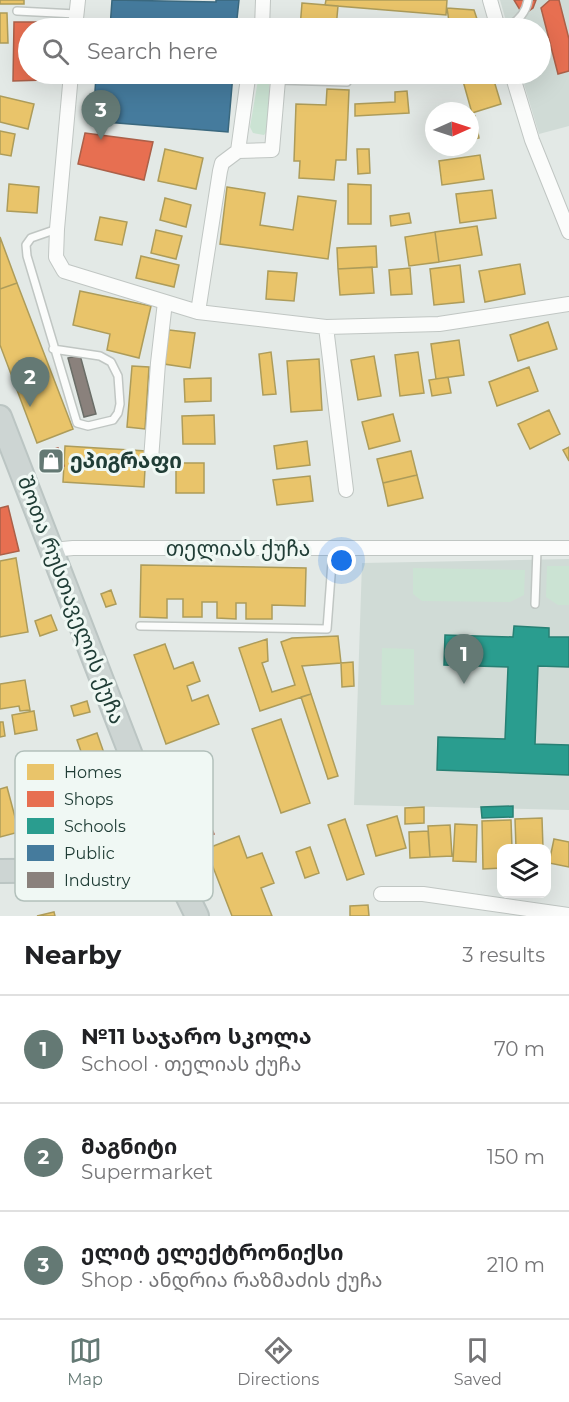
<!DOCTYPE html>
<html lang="en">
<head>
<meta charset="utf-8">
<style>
  :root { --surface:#fff; --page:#f2f2f2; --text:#202124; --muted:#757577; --line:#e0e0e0; --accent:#647974 }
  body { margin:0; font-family:Montserrat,"Noto Sans Georgian",sans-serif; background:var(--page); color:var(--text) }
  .controls { position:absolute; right:18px; bottom:18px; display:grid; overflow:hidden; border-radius:12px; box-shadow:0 6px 24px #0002 }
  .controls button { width:54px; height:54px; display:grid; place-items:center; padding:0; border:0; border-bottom:2px solid var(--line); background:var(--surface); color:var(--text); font:30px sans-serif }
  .compass { position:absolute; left:425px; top:102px; width:54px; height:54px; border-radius:50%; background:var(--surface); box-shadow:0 6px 24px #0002; rotate:87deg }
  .you { position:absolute; left:342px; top:561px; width:21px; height:21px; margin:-15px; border:4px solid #fff; border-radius:50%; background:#1a73e8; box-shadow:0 0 0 9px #1a73e833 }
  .badge { display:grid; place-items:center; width:39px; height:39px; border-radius:50%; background:var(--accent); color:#fff; font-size:20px; font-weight:700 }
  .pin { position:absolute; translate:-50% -50px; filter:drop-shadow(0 2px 3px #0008) }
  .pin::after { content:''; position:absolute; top:32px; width:21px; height:18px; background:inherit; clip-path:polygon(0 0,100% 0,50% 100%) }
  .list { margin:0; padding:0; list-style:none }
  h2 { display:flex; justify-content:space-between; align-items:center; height:78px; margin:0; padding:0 24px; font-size:26px }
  h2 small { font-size:20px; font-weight:400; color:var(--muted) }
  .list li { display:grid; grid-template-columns:39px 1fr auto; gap:18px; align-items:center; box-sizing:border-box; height:108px; padding:0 24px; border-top:2px solid var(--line) }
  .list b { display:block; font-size:22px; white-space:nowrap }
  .list p { margin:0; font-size:20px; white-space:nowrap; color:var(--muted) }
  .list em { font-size:20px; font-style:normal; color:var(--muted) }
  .icon { flex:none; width:33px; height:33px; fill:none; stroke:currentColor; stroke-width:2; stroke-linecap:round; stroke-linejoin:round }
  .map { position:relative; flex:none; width:569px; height:916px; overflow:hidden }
  .search { position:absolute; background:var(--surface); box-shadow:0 6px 24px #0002; left:18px; right:18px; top:18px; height:66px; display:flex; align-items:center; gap:15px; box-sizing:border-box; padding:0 21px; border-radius:33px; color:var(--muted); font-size:22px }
  .sheet { height:402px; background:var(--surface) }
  nav { display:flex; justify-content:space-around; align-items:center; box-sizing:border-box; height:84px; border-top:2px solid var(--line); background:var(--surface); font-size:16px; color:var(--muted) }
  nav a { display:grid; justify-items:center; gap:3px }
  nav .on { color:var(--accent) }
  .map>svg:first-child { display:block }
</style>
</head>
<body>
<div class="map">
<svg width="569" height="916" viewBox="0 0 569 916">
  <rect width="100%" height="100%" fill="#e3e9e6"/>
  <path fill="#d0dbd6" d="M500 0H569V126L539 134 521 74H540V28H508Z
    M569 559V810L354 805 362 563Z"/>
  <path fill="#cbe3d3" d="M265 79 269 80 270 127 264 135 253 133 250 127 258 80Z
    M547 566H569V605H558L546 597Z
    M413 568 525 570 524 595 510 602 422 601 413 594Z
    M382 648 414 649V705H381Z"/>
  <path fill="#e9c46a" stroke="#ad9c5a" stroke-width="1.5" d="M0 0H24V4H0Z
    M326 0H447L446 15 325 5Z
    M302 3 338 6 336 28H300Z
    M447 8 474 10 480 28H450Z
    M0 13H7L8 43H0Z
    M296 74H333L332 77Z
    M461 74H492L501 104 472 113Z
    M327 89 349 90 346 160H336L334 180 299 178 300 161H294L296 104 326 105Z
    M407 91 409 113 355 116V104L395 102V92Z
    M0 96 34 104 28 129 0 122Z
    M475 116 479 138 470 140V117Z
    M0 131 15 134 11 156 0 154Z
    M165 149 203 158 196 189 158 181Z
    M357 149H369L370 173 358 174Z
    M480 155 484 179 442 185 439 161Z
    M9 184 39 187 37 213 7 211Z
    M348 184 371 185V224H348Z
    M227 187 265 193 260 225 293 230 298 196 336 201 328 259 220 244Z
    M492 190 496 218 460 223 456 194Z
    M165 198 191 205 186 227 160 220Z
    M409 213 411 223 391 226 390 216Z
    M100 217 127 222 122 245 95 240Z
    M477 226 482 255 439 262 435 232Z
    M156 230 182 236 176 259 151 253Z
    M435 232 439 262 409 266 405 237Z
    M0 237 17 283 0 289Z
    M376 246 377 267 338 269 337 248Z
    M141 256 179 265 174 287 136 278Z
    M520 264 525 294 485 302 479 271Z
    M460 265 464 302 434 305 430 269Z
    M372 267 374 293 340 295 338 269Z
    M410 268 412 294 391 295 389 270Z
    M268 271 297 273 294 301 266 299Z
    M17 283 73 429 37 443 0 345V289Z
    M80 291 151 306 139 358 107 350 110 334 73 325Z
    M548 322 557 349 518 361 510 335Z
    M169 330 195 333 190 368 164 364Z
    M459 340 464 375 436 379 431 344Z
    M271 352 276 394 263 395 259 354Z
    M418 352 424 393 400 396 395 355Z
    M374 356 381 396 358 400 351 360Z
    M319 359 322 410 291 412 287 361Z
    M132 366 149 367 145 429 127 427Z
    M529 367 538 391 497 406 489 382Z
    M448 377 451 393 432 396 429 380Z
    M211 378V401L185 402 184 379Z
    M549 410 560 434 530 449 518 424Z
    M393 414 400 441 369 449 362 422Z
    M214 415 215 444H183L182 416Z
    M307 441 310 465 277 469 274 446Z
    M65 446 146 451 144 487 63 482Z
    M569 447V461L563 450Z
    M411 451 417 475 383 483 377 459Z
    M176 463H204V493H176Z
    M417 475 423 498 388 506 383 483Z
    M310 476 313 501 277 505 273 480Z
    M16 558 28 632 0 637V561Z
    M141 565 306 568 305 606 272 605V619H246V603H236V619L217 618V602H202V617H183V599H167V618L140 617Z
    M111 590 116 604 106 607 101 594Z
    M51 615 57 630 40 636 35 621Z
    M338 636 341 663 302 666 311 694 260 711 239 648 267 639 268 661 262 663 272 692 295 685 281 642 292 638Z
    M165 644 174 669 193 662 200 681 187 686 192 701 208 695 219 724 166 744 134 655Z
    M353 662 354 686 342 687 341 663Z
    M25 680 30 710 20 711 19 706 0 709V684Z
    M311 694 338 776 328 779 301 697Z
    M87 701 90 712 74 716 71 706Z
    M34 711 37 730 15 734 12 715Z
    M281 719 310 803 281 813 252 729Z
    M0 722H3L5 736 0 737Z
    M97 733 104 753 84 760 77 740Z
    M7 787 19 832 0 837V789Z
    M424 807V823L405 824V808Z
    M397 816 406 848 376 856 367 825Z
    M542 818 543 848H516L515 819Z
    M345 819 364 874 347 880 328 825Z
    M511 820 512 848H502V868L483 869 482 821Z
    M455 824 477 825 476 862 453 861Z
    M450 825 452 856 430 857 428 826Z
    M428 831 430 857 410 858 409 832Z
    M239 836 247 858 262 853 274 883 261 888 272 916H232L206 849Z
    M554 839 569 842V867L549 863Z
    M310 847 319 873 305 878 296 852Z
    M368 905 369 916H350V906Z
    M54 912 55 916H37Z"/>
  <path fill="#e76f51" stroke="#ab6049" stroke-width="1.5" d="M514 0H536L533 8 526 13 520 10Z
    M550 0H559L569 39V71L558 74 541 8Z
    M14 22H45V28H28V74H45V80L13 81Z
    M85 133 153 142 144 180 78 164Z
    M58 448 64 466 49 471 44 452Z
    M8 506 19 551 0 555V508Z
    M206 814 214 834 201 839 193 819Z"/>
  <path fill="#2a9d8f" stroke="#278074" stroke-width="1.5" d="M514 626 549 628V637H569V667L538 666 535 744 569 745V775L437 770 438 737 505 739 508 667 444 665 445 635 513 637Z
    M513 806V817L482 818 481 807Z"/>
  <path fill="#457b9d" stroke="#3a687e" stroke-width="1.5" d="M112 0 216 2V0H239L236 28H110Z
    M106 74H139V77L204 83 205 74H233L228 132 93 121 96 76 105 77Z"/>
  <path fill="#8a817c" stroke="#6a6d67" stroke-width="1.5" d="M80 355 96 414 84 417 68 358Z"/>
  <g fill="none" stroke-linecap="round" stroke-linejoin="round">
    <defs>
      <path id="service" d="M17 11 76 14
        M349 28V24L430 28
        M506 28C517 22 526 13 528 0
        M440 74 442 79
        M278 80 347 82V74
        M53 349 100 356 111 362 118 376 120 404 118 413 113 420 88 426 77 423 27 256 26 245 31 238 57 229
        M535 604 537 550
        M140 626 327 629 333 549"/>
      <path id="minor" d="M490 0 498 28
        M75 28 78 0
        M262 28 263 0
        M71 74 57 229 56 257 64 271 198 312 326 327 439 324 569 304
        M512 74 532 140 569 232
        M238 151 272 150 278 80 274 74
        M198 312 220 171 222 163 238 151 248 78 251 74
        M326 327 346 490
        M151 460 158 363 165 302
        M52 550 73 548H569
        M381 894H423L569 915"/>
      <path id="primary" d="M0 417 179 879 197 916
        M0 871 143 870 179 879"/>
    </defs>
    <use href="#service" stroke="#c0c6c3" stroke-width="10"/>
    <use href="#minor" stroke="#c0c6c3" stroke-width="16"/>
    <use href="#primary" stroke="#bbc5c3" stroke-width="26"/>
    <use href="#service" stroke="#fbfcfb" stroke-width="7"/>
    <use href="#minor" stroke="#fbfcfb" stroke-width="14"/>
    <use href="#primary" stroke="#cdd5d3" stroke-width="22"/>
  </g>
  <defs>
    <symbol id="shop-square" viewBox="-11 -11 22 22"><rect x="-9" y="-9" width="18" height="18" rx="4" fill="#647974" stroke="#f0f8f4"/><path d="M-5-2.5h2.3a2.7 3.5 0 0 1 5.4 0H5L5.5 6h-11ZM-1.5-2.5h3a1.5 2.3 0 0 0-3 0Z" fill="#fff"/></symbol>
  </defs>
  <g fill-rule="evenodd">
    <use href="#shop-square" x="36" y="446" width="30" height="30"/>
  </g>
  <g text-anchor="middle" stroke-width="6" stroke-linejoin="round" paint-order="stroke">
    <g font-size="21" font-weight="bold" fill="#203d36" stroke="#f0f8f4" text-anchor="start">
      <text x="70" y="468">ეპიგრაფი</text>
    </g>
    <g font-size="21" fill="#203d36" stroke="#f0f8f4">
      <text x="238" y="556">თელიას ქუჩა</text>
      <text transform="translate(71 600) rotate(69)" y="7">შოთა რუსთაველის ქუჩა</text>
    </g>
  </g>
  <rect x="15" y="751" width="198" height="150" rx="9" fill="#f0f8f4" stroke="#b2c0bb" stroke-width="1.5"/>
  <rect x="27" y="764" width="27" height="16" fill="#e9c46a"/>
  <rect x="27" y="791" width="27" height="16" fill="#e76f51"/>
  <rect x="27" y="818" width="27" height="16" fill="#2a9d8f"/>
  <rect x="27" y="845" width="27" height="16" fill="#457b9d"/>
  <rect x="27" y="872" width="27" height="16" fill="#8a817c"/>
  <g font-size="16" fill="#203d36">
    <text x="64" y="778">Homes</text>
    <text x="64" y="805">Shops</text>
    <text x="64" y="832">Schools</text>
    <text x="64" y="859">Public</text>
    <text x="64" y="886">Industry</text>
  </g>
</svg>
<div class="controls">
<button><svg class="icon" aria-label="layers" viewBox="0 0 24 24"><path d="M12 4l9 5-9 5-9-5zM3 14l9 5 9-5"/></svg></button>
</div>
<svg class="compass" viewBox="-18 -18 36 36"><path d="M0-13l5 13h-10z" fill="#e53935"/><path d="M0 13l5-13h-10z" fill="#757577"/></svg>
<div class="you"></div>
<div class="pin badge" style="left:464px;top:684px">1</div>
<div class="pin badge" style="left:30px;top:407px">2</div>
<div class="pin badge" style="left:101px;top:140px">3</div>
<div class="search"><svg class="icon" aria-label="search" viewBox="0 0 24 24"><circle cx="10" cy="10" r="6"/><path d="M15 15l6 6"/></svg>Search here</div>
</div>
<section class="sheet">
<h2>Nearby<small>3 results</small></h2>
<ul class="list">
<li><span class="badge">1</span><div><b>№11 საჯარო სკოლა</b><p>School · თელიას ქუჩა</p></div><em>70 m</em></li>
<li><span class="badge">2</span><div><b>მაგნიტი</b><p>Supermarket</p></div><em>150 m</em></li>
<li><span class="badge">3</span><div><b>ელიტ ელექტრონიქსი</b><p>Shop · ანდრია რაზმაძის ქუჩა</p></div><em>210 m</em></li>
</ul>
</section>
<nav>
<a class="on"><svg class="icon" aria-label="map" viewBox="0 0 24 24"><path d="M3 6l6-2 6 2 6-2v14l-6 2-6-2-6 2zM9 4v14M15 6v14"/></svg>Map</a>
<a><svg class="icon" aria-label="directions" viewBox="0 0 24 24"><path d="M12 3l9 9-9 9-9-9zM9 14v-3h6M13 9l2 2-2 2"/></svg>Directions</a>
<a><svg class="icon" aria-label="saved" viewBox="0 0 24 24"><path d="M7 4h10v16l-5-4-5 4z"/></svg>Saved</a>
</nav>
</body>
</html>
